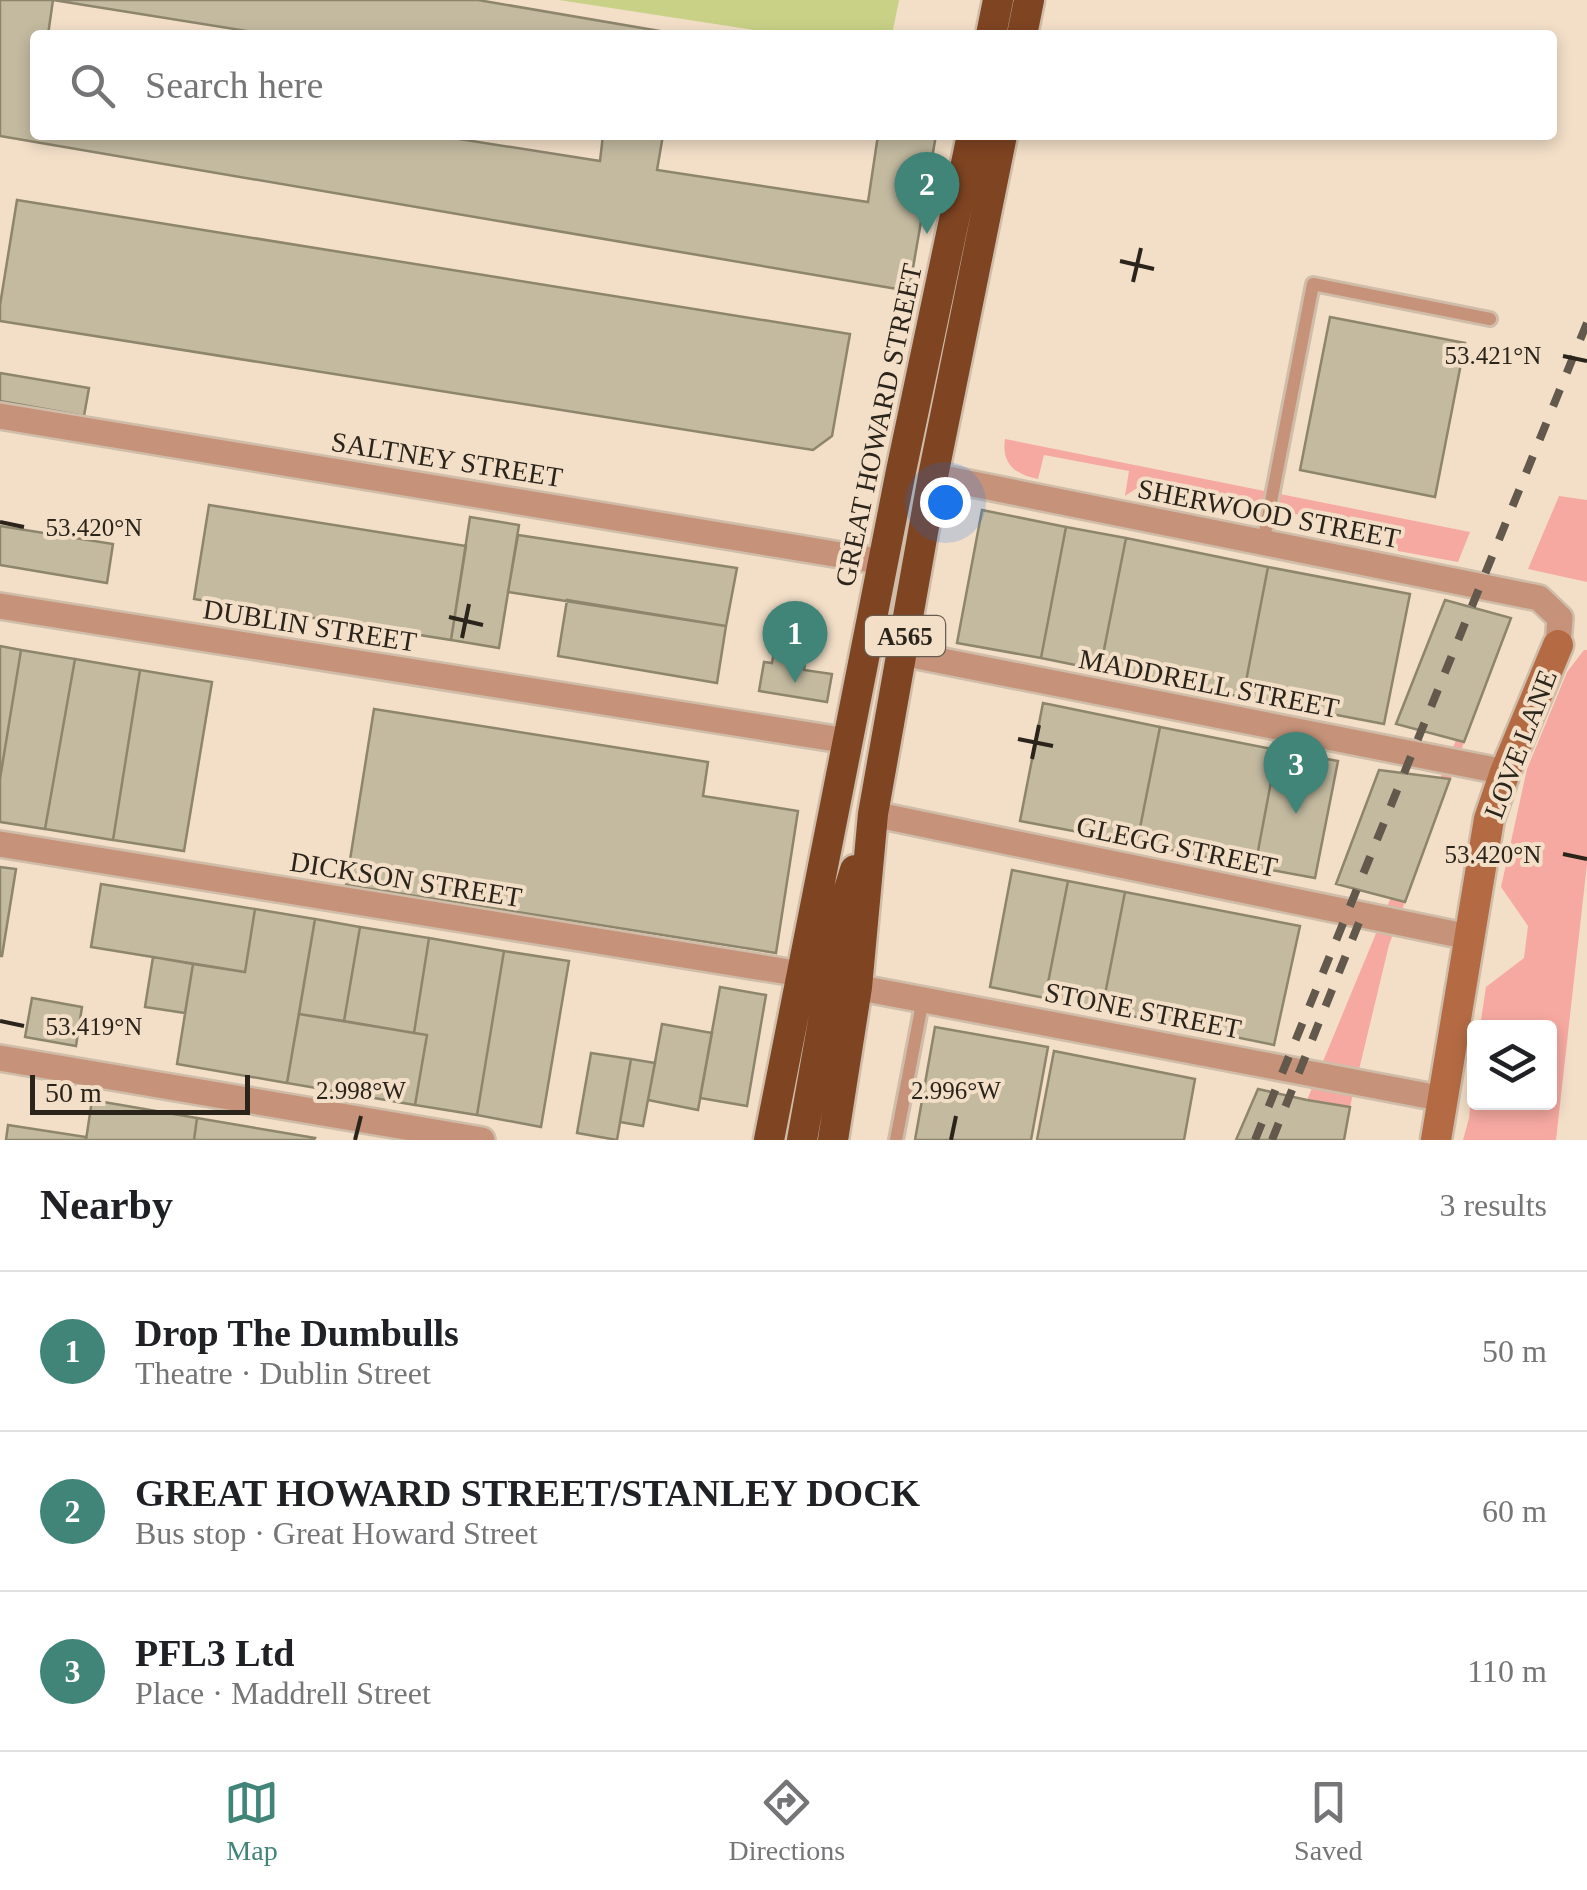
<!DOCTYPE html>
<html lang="en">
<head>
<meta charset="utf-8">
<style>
  :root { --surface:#fff; --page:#f6f6f6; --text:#202124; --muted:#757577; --line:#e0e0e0; --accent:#418478 }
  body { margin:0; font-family:Georgia,serif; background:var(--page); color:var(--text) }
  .controls { position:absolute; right:30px; bottom:30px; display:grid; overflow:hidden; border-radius:10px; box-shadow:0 5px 15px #0003 }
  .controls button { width:90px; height:90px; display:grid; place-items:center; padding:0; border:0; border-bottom:2px solid var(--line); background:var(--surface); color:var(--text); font:50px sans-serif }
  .scale { position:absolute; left:30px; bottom:25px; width:220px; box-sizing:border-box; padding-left:10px; border:5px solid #2b241b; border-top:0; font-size:28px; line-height:35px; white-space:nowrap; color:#2b241b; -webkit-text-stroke:8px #f3dfc8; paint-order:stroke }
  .you { position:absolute; left:945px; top:502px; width:35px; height:35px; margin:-25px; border:8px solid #fff; border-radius:50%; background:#1a73e8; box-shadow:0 0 0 15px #1a73e833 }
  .badge { display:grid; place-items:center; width:65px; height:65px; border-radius:50%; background:var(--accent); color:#fff; font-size:32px; font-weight:700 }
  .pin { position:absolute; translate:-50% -82px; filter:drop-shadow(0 2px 5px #0008) }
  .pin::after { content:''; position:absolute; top:52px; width:35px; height:30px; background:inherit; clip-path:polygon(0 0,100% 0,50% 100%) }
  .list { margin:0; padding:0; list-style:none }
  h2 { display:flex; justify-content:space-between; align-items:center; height:130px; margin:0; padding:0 40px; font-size:42px }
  h2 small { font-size:32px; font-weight:400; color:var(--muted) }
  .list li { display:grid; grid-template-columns:65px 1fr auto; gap:30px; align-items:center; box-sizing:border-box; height:160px; padding:0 40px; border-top:2px solid var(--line) }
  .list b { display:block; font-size:38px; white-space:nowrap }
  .list p { margin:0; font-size:32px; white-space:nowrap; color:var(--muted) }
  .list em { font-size:32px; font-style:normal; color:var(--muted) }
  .icon { flex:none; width:55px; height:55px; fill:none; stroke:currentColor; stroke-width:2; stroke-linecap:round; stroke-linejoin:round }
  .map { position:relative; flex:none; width:1587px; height:1140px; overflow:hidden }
  .search { position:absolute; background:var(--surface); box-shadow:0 5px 15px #0003; left:30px; right:30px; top:30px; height:110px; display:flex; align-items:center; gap:25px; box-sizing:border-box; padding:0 35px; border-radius:10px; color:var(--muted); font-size:38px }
  .sheet { height:610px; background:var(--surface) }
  nav { display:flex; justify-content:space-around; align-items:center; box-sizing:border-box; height:140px; border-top:2px solid var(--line); background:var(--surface); font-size:28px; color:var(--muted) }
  nav a { display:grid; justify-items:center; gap:5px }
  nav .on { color:var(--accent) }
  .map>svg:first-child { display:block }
</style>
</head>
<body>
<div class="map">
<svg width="1587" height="1140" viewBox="0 0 1587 1140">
  <rect width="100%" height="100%" fill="#f3dfc8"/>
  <path fill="#f6a9a1" d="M1005 439 1470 532 1458 562 1398 551 1386 532 1143 484 1125 496 1129 471 1044 455 1038 479C1016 475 1001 464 1005 439Z
    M1559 496 1587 500V582L1528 569Z
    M1584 650H1587V864L1556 1140H1463L1469 1118 1474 1067V1102H1550V1028L1480 1027 1486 987 1524 958 1528 926 1501 887 1527 769 1567 672Z
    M1485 670H1491L1389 945 1350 1107 1344 1140H1294L1307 1100Z"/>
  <path fill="#c8d186" d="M559 0H899L892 35H786Z"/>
  <path fill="#c3baa0" stroke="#8d856c" stroke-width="2.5" d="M0 0H478L683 35H271L53 0 48 35H35V135H434L600 161 603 135H663L657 170 868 202 878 135H936L909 291 0 136Z
    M17 200 850 334 832 436 813 450 0 321V305Z
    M1330 317 1465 343 1435 497 1300 470Z
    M0 373 89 388 84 416 0 401Z
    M209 505 466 546 451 640 194 599Z
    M982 510 1066 527 1041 658 957 643Z
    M470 517 519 525 499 648 451 640Z
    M0 526 113 544 107 583 0 565Z
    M1066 527 1126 538 1100 670 1041 658Z
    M518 535 737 568 726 626 508 592Z
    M1126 538 1268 567 1243 697 1100 670Z
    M1268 567 1410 594 1384 724 1243 697Z
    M567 600 726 626 717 683 558 656Z
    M1445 600 1511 618 1464 742 1396 724Z
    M0 646 21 650 0 779Z
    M21 650 75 659 45 829 0 822V779Z
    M774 652 806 657 804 670 832 674 827 702 759 691 764 662 772 663Z
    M75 659 140 670 113 840 45 829Z
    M140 670 212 682 184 851 113 840Z
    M1043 703 1160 727 1137 843 1020 821Z
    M374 709 708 762 703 796 798 811 776 953 346 885Z
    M1160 727 1277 750 1255 867 1137 843Z
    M1277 750 1338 761 1315 878 1255 867Z
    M1379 770 1450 779 1405 902 1336 884Z
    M0 867 16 869 2 956H0Z
    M1012 870 1068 881 1045 998 990 987Z
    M1068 881 1125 892 1102 1010 1045 998Z
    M101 884 255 909 245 972 91 947Z
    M1125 892 1300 926 1274 1045 1102 1010Z
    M255 909 315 919 287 1083 177 1064 193 964 245 972Z
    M315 919 360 927 344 1021 299 1014Z
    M360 927 429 938 414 1033 344 1021Z
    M429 938 504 951 477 1115 415 1105 427 1035 414 1033Z
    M504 951 569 961 541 1127 477 1115Z
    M153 957 193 964 185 1013 145 1007Z
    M720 987 766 995 747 1106 700 1098Z
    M32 998 82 1007 76 1046 25 1037Z
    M299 1014 427 1035 415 1105 287 1083Z
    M662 1024 712 1033 698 1110 648 1100Z
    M935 1027 1048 1047 1031 1140H915Z
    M1054 1051 1195 1079 1184 1140H1037Z
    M591 1053 631 1059 617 1140 577 1133Z
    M631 1059 655 1063 643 1126 620 1122Z
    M1258 1089 1307 1100 1350 1107 1344 1140H1236Z
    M92 1100 197 1118 194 1140H86Z
    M197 1118 315 1138 314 1140H194Z
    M8 1125 86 1137V1140H6Z"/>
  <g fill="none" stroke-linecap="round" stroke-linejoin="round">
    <defs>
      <path id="lane" d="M1263 543 1313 284 1490 319
        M896 1140 923 999"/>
      <path id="street" d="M0 416 883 562
        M933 476 1539 598 1560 618 1558 645
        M0 606 848 741
        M902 653 1505 772
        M873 814 1469 937
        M0 844 801 974
        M840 984 1444 1099
        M0 1058 482 1140"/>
      <path id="secondary" d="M1436 1140 1489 819 1505 772 1558 645"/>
      <path id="highway" d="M991 35 998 0
        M1022 35 1029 0
        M769 1140 901 471 972 135
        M802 1140 843 909 855 870
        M833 1140 857 987 873 814 933 476 1002 135"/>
    </defs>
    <use href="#lane" stroke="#cfbda9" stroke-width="18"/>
    <use href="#street" stroke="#cfbda9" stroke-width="30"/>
    <use href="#secondary" stroke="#cfbda9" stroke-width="35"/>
    <use href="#highway" stroke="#cfbda9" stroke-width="35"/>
    <use href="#lane" stroke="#c6937a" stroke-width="12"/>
    <use href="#street" stroke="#c6937a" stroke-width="25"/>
    <use href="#secondary" stroke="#b46b44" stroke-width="30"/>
    <use href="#highway" stroke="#7f4422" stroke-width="30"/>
    <path stroke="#62584b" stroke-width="8" stroke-dasharray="18 18" stroke-linecap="butt" d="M1255 1140 1587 323
      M1272 1140 1364 910"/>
  </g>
  <path fill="none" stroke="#2b241b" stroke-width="4" d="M1120 261 1154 269M1133 282 1141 248M1563 356 1587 361M0 522 24 527M449 617 483 625M462 638 469 604M1018 739 1053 746M1032 759 1039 725M1563 854 1587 859M0 1021 24 1026M355 1140 361 1116M951 1140 956 1116"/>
  <g text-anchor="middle" stroke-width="8" stroke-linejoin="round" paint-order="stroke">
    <rect fill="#f3dfc8" stroke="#675c4f" stroke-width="2.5" x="865" y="616" width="80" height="40" rx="8"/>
    <g font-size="25" font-weight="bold" fill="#2b241b">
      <text x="905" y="645">A565</text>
    </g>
    <g font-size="28" fill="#2b241b" stroke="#f3dfc8">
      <text transform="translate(878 425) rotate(-78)" y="10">GREAT HOWARD STREET</text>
      <text transform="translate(447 459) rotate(9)" y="10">SALTNEY STREET</text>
      <text transform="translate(1269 513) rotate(11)" y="10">SHERWOOD STREET</text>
      <text transform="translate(310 625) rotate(9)" y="10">DUBLIN STREET</text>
      <text transform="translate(1209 683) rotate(11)" y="10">MADDRELL STREET</text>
      <text transform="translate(1520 744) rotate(-69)" y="10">LOVE LANE</text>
      <text transform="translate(1177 846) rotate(12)" y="10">GLEGG STREET</text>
      <text transform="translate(406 879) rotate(9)" y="10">DICKSON STREET</text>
      <text transform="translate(1143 1010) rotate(11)" y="10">STONE STREET</text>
    </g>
  </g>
  <g font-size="25" text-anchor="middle" fill="#2b241b" stroke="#f3dfc8" stroke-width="8" stroke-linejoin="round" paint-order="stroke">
    <text x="1493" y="364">53.421°N</text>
    <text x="94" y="536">53.420°N</text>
    <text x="1493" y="863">53.420°N</text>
    <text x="94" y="1035">53.419°N</text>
    <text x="361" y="1099">2.998°W</text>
    <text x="956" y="1099">2.996°W</text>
  </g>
</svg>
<div class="controls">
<button><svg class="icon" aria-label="layers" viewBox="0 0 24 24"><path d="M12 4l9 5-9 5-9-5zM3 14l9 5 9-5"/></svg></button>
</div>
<div class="scale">50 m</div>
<div class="you"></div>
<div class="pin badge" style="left:795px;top:683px">1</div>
<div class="pin badge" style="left:927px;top:234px">2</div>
<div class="pin badge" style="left:1296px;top:814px">3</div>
<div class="search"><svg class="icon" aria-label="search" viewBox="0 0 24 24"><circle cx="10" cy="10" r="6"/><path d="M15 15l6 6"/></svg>Search here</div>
</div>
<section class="sheet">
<h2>Nearby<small>3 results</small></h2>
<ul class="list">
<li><span class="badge">1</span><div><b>Drop The Dumbulls</b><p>Theatre · Dublin Street</p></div><em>50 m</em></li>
<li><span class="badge">2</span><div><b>GREAT HOWARD STREET/STANLEY DOCK</b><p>Bus stop · Great Howard Street</p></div><em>60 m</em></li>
<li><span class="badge">3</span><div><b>PFL3 Ltd</b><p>Place · Maddrell Street</p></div><em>110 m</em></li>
</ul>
</section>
<nav>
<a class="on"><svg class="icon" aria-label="map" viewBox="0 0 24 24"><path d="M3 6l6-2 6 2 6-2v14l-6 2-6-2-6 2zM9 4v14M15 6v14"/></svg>Map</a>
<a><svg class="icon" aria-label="directions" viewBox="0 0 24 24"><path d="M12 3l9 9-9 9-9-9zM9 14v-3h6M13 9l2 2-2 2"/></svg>Directions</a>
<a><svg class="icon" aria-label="saved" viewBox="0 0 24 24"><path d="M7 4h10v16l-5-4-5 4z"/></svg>Saved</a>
</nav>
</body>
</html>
